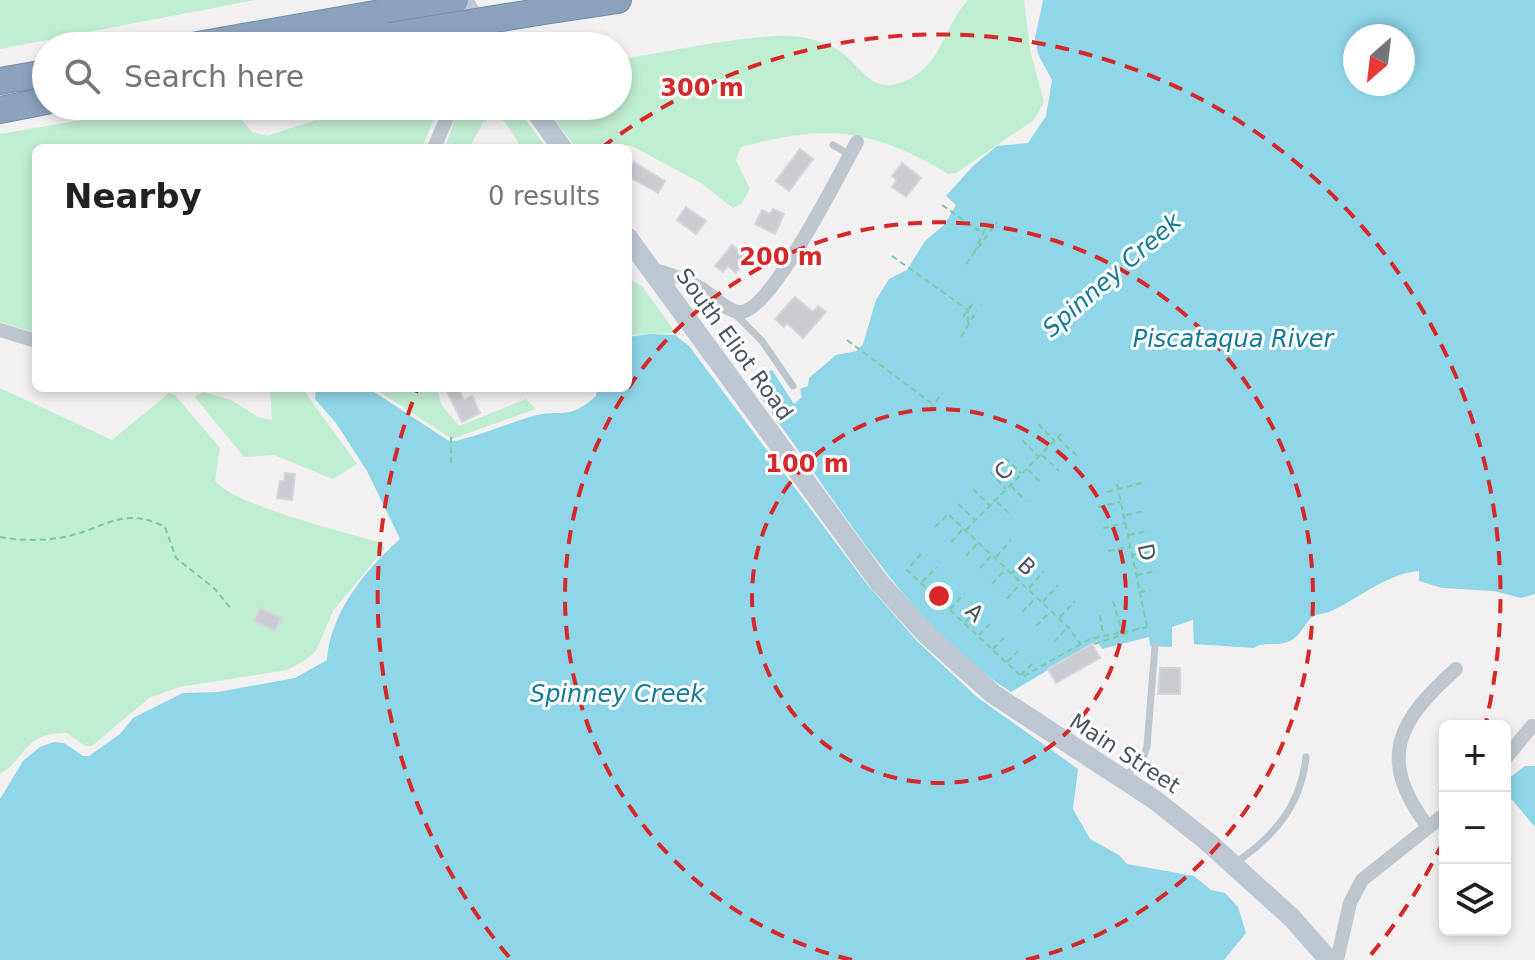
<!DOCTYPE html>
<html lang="en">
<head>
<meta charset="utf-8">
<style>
  :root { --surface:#fff; --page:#f6f6f6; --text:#202124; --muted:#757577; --line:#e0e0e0 }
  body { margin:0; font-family:"DejaVu Sans",sans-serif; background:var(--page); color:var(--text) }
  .controls { position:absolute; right:24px; bottom:24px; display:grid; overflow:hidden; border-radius:12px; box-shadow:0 4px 12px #0003 }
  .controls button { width:72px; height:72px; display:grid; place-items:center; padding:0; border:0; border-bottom:2px solid var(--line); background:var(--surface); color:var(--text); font:40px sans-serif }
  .compass { position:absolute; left:1343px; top:24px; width:72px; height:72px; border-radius:50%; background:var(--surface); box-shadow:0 4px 12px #0003; rotate:208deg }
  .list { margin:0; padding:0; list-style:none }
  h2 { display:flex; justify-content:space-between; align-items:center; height:104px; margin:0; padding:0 32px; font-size:34px }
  h2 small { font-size:26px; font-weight:400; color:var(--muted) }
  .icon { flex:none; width:44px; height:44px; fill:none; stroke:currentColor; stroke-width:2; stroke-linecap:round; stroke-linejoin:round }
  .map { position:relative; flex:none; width:1535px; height:960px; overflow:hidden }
  .search { position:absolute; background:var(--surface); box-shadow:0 4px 12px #0003; left:32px; top:32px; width:600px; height:88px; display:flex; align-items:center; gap:20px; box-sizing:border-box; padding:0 28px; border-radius:44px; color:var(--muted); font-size:30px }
  .panel { position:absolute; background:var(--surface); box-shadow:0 4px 12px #0003; left:32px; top:144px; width:600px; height:248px; border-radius:12px }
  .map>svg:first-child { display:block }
</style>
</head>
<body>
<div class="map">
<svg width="1535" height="960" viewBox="0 0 1535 960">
  <rect width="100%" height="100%" fill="#f2f0f0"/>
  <path fill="#c0eed2" d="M0 0H255L0 49Z
    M968 0H1024L1030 50 1044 102 1034 120 956 173 948 174C873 128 825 124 741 147L736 160 750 189 741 204 733 208 701 183 630 145 576 148 544 106H618V60C657 54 775 28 806 38 815 40 826 43 835 48 858 61 869 94 900 83 942 69 942 28 968 0Z
    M163 106H230L252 132 267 136 359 106H439L422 148H36V333L0 322V134Z
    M459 106H516L546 148H522L505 122 497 117 484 121 469 148H445Z
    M628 278 642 286 676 333 628 335Z
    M0 388 112 440 169 393 175 395 220 448 215 481C236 506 345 532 381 543L385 548 333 611 316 651 304 661 287 670 179 687 149 698 92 746H85L67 733C21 733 28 758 0 774Z
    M270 388H302L357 464 333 479 274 455 244 457 195 397 204 392 231 400 258 417 272 420Z
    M374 388H437L441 404 459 426 526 399 536 409 452 439Z"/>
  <path fill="#8fd6e9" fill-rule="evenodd" d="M1043 0H1535V594L1521 598 1494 591 1442 588 1419 581V571C1385 574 1359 599 1329 612 1322 614 1316 614 1311 618 1303 626 1300 636 1290 641 1278 647 1264 641 1254 648L1194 644 1193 620 1172 627V647L1150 646 1149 637 1102 649 1097 641 1011 692C912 630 844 511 775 418L758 393 757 377 772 370 794 404 802 397 800 389 808 386 809 378 836 355 857 351 863 344 876 300 889 279 907 270 925 241 944 225 956 205 946 196 973 166 997 146 1028 143 1046 116 1052 80 1038 54 1035 38ZM1355 36H1403V84H1355Z
    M650 334 675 335 689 346 866 583 917 641 977 697 1078 769 1073 809 1090 839 1119 855 1127 864 1194 876 1211 890 1225 893 1238 907 1246 933 1224 960H0V799L23 761 40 747 54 742 64 743 83 756H89L120 734 133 718 183 693 218 692 295 678 327 660C330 613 366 569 400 539L367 471 336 423 315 399 316 388H368L449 441H455C482 435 506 424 533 416 562 408 567 422 596 396L597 388H628V337Z
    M1525 766H1535V827L1508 795 1509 778Z"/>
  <path fill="#caccd2" stroke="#d4d6db" stroke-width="2" d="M800 149 813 159 789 191 776 181Z
    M634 162 665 181 658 193 628 176Z
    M902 163 921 178 906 197 892 187 897 180 892 176Z
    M686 207 706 221 696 234 677 220Z
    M773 209 784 214 775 234 755 224 762 210 770 214Z
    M732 245 748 258 736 273 728 266 723 272 715 266Z
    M795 297 813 312 818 306 826 312 803 338 787 323 784 327 775 319Z
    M445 388H458L464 400 472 396 480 413 462 422Z
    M285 473 295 474 292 500 277 498 280 481H284Z
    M260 608 282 618 275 631 254 621Z
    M1092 644 1100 658 1056 683 1048 669Z
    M1160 668H1180V694H1158Z"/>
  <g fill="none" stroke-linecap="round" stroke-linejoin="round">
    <defs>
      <path id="motorway" d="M538 12 618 0
        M192 46 455 0
        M336 46 390 36
        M0 81 46 73
        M0 110 46 101"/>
    </defs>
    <use href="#motorway" stroke="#758da9" stroke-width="28"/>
    <path stroke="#79cba3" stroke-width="2" stroke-dasharray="6 4" stroke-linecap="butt" d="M942 205 982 233
      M974 253 986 227
      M892 256 968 310V325
      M966 264 997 222
      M963 317 974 302
      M961 337 977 310
      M847 340 934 405
      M930 410 942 393
      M1038 424 1054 440
      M1058 438 1077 456
      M1022 440 1038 456
      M1042 455 1059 471
      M1005 458 1021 473
      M451 463V433
      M1028 470 1042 484
      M990 472 1006 489
      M1117 484 1147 626
      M1011 486 1026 501
      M973 489 989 505
      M1107 492 1146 482
      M997 502 1011 515
      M958 504 975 520
      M1098 507 1120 502
      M1126 515 1144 511
      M935 527 948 514 1068 627 1080 643
      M1103 528 1125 523
      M966 530 1062 433
      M1129 535 1147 531
      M0 537C22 541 47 541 69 536 106 527 125 506 165 527L176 558 215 589 232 610
      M951 542 962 530
      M1108 551 1130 547
      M921 554 907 570 1022 677 1090 639 1147 627
      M1132 555 1151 552
      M966 556 977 544
      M996 557 1011 540
      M980 568 991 556
      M1012 573 1028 556
      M1137 575 1156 571
      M922 582 937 567
      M992 584 1005 570
      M1029 588 1044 571
      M1140 592 1151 590
      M937 596 950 581
      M1007 599 1020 584
      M1113 601 1122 631
      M1043 602 1058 585
      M950 609 964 594
      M1022 612 1036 598
      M1100 615 1103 635
      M1060 617 1075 601
      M965 622 979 608
      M1036 626 1050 612
      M979 635 993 621
      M1054 642 1067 628
      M1094 644 1134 631
      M993 649 1007 635
      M1007 662 1021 648
      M1021 675 1035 661"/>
    <path stroke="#bec7ce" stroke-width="7" d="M833 145 850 155
      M734 313 762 341 793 386
      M1125 777 1144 756 1147 746 1155 646
      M1235 863C1275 836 1301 805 1306 757"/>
    <path stroke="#bec7ce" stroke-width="14" d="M434 148 452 106
      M650 269C668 273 686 279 702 289 713 296 726 311 739 312 770 315 841 170 857 142
      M0 330 36 341
      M1505 759 1532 726
      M1428 827C1376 758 1398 721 1456 669
      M1337 960 1350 903 1362 880 1445 814"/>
    <path stroke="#bec8d3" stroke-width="20" d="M463 0 490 46
      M532 106 562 148
      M628 238 879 582 926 634 993 694 1155 800 1208 842 1292 918 1329 960"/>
    <use href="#motorway" stroke="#8aa2bd" stroke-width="26"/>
    <defs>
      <path id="motorway-bridge" d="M390 36 538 12"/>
    </defs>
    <use href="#motorway-bridge" stroke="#758da9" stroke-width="28" stroke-linecap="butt"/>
    <use href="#motorway-bridge" stroke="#8aa2bd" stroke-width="26"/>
  </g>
  <g fill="none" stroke="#d62828" stroke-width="4" stroke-dasharray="14 10">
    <circle cx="939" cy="596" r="187"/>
    <path d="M852 960A374 374 0 1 1 1026 960"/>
    <path d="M1443 842A561 561 0 0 1 1369 957M509 957A561 561 0 0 1 417 390M601 148A561 561 0 0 1 1486 722"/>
  </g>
  <g text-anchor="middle" stroke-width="6" stroke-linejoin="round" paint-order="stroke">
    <g font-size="22" fill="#48535d" stroke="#fff">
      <text transform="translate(735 344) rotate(54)" y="8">South Eliot Road</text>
      <text transform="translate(1003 471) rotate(-45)" y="8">C</text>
      <text transform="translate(1147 552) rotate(78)" y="8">D</text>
      <text transform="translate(1027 566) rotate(43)" y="8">B</text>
      <text transform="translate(975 612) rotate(43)" y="8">A</text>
      <text transform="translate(1125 753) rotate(33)" y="8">Main Street</text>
    </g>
    <g font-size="24" font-style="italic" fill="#117b98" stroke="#fff">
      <text transform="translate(1112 275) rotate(-41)" y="8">Spinney Creek</text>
      <text x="1233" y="347">Piscataqua River</text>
      <text x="617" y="702">Spinney Creek</text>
    </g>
  </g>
  <circle cx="939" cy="596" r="12" fill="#d62828" stroke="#fff" stroke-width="4"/>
  <g font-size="24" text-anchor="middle" font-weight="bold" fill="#d62828" stroke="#fff" stroke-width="6" stroke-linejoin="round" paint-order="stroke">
    <text x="702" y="96">300 m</text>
    <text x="781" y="265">200 m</text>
    <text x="807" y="472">100 m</text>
  </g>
</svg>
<div class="controls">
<button>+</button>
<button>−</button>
<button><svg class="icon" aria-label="layers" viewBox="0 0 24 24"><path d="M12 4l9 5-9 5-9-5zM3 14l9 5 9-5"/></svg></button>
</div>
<svg class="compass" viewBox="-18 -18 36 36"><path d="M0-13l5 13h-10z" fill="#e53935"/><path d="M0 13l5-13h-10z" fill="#757577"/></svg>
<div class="search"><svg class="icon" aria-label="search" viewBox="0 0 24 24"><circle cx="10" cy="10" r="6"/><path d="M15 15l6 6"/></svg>Search here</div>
<section class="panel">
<h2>Nearby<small>0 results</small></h2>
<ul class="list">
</ul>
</section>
</div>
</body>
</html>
